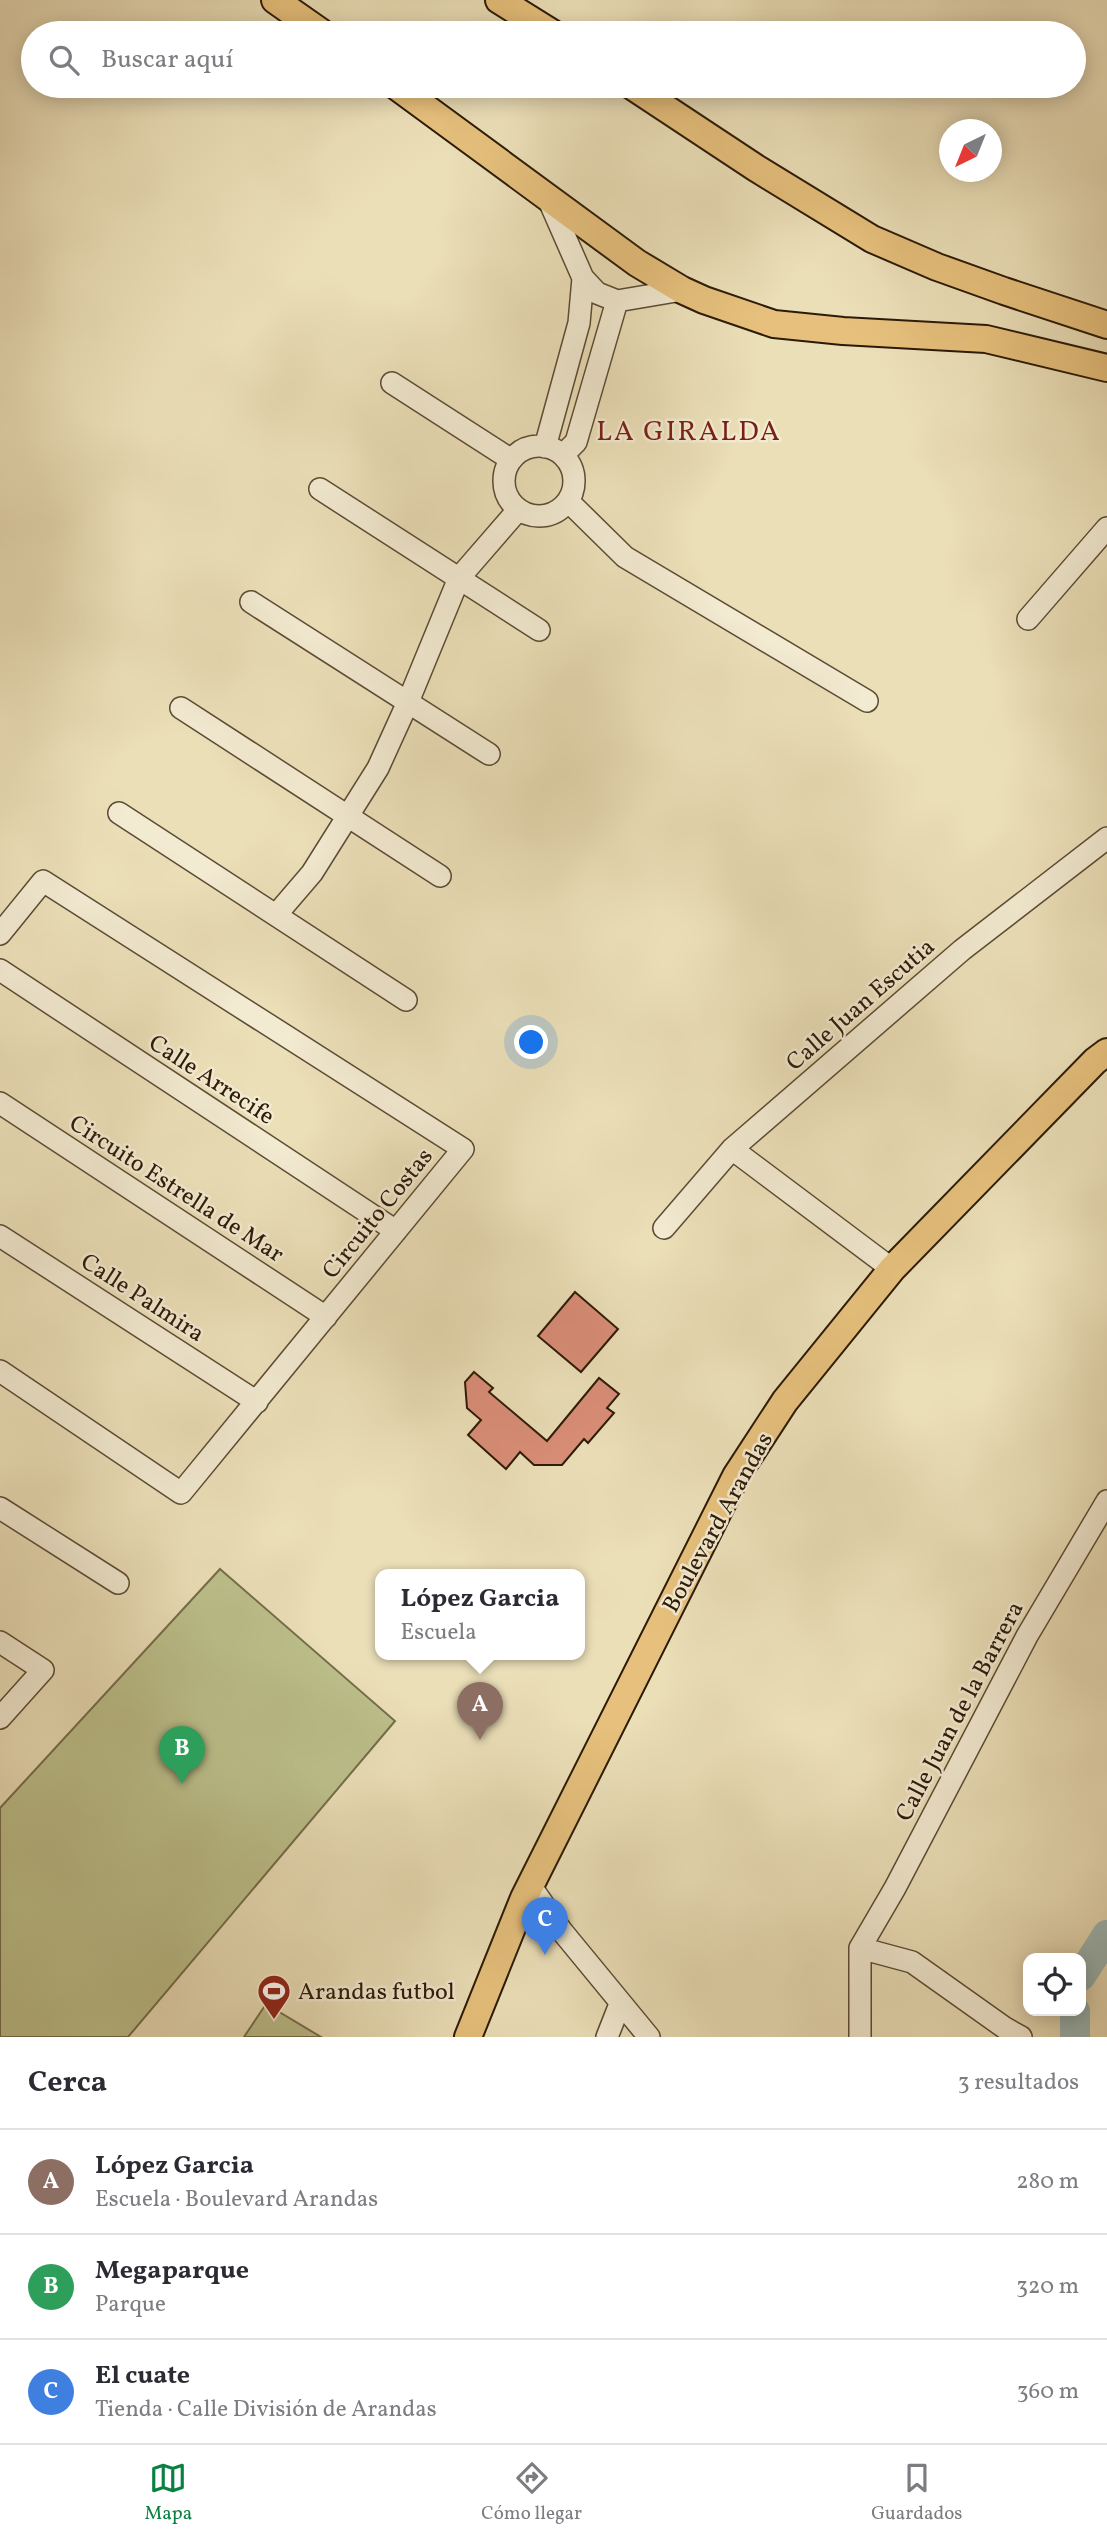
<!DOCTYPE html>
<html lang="es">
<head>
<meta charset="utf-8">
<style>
  :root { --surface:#fff; --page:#f7f7f7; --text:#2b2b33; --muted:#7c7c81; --line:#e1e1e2; --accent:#0b8043 }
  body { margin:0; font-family:Vollkorn,serif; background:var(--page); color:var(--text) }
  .controls { position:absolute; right:21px; bottom:21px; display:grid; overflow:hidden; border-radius:14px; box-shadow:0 4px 18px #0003 }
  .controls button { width:63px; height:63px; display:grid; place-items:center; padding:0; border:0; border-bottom:2px solid var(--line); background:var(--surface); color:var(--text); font:35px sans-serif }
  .compass { position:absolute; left:939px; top:119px; width:63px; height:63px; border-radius:50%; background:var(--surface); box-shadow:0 4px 18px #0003; rotate:223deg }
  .you { position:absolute; left:532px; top:1043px; width:24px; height:24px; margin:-18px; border:5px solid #fff; border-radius:50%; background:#1a73e8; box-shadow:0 0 0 10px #1a73e833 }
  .badge { display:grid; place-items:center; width:46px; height:46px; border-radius:50%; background:var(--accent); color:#fff; font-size:23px; font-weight:700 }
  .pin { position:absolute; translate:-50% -58px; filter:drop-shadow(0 2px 4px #0008) }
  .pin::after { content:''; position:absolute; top:37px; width:24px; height:21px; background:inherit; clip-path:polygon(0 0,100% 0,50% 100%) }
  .popup { position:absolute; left:375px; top:1569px; width:210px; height:91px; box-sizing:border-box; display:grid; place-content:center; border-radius:14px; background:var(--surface); filter:drop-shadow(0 2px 5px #0005); font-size:23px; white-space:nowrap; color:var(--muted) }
  .popup b { font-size:26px; color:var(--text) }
  .popup::after { content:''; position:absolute; left:50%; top:100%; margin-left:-14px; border:14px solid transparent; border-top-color:var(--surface) }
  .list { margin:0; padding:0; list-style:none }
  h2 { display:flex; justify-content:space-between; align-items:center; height:91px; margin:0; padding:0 28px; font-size:30px }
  h2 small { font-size:23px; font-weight:400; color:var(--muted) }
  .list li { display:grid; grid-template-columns:46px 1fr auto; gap:21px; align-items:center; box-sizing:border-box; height:105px; padding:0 28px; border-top:2px solid var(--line) }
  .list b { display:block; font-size:26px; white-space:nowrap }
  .list p { margin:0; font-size:23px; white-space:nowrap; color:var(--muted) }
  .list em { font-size:23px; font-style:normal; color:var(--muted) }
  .icon { flex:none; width:38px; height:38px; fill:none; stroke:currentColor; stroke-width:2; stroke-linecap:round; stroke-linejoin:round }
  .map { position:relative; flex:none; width:1107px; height:2037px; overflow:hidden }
  .search { position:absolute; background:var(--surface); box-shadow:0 4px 18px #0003; left:21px; right:21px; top:21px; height:77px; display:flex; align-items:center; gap:18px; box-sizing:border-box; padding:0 24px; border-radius:38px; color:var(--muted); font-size:26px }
  .sheet { height:406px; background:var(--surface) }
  nav { display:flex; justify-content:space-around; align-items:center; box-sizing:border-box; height:98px; border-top:2px solid var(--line); background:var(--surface); font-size:19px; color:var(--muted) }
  nav a { display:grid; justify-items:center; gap:4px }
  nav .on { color:var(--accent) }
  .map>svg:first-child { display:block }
</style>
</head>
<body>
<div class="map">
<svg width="1107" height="2037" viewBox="0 0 1107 2037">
  <rect width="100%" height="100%" fill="#ebdfb8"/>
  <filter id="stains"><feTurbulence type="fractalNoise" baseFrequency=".00286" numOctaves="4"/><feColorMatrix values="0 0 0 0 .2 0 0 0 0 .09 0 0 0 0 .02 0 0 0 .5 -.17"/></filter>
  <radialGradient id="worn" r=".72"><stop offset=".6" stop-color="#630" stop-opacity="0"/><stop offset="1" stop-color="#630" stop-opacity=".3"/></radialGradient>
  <path fill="#bcc08b" stroke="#746d4a" stroke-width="2" d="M220 1569 395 1721 128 2037H0V1808Z
    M266 2004 321 2037H244Z"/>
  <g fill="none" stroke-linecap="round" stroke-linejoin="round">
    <path stroke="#9dbaba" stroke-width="30" d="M1081 1976 1107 1935
      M1075 2011V2037"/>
  </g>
  <path fill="#da8e78" stroke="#2c1a08" stroke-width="2" d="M575 1292 618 1329 581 1372 538 1336Z
    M474 1372 493 1388 489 1392 547 1441 599 1378 619 1394 607 1408 614 1413 588 1443 584 1439 562 1465H534L520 1452 506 1469 468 1435 481 1420 467 1408 465 1382Z"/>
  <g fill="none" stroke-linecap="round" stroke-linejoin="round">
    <defs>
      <path id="minor" d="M547 196 583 278 597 293 617 301 682 290
        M392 383 510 459
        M504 481a35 35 0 1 1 70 0a35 35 0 1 1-70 0Z
        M545 447 579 323 583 278
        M563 455 576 442 617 301
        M320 489 539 630
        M568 501 625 557 867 701
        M251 602 489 754
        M1028 619 1107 528
        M181 708 440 876
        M119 813 406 1000
        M276 915 312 873 378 768 408 702 459 578 518 510
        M0 934 43 881 463 1149 181 1493 0 1371
        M0 970 396 1231
        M0 1103 326 1317
        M732 1149 892 1269
        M664 1228 732 1149 962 950 1107 838
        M0 1236 257 1402
        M0 1508 118 1583
        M0 1642 43 1670 0 1718
        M530 1885 561 1930 649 2037
        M860 1948 895 1888 1027 1636 1107 1501
        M860 1948 912 1962 1005 2028 1021 2037
        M860 1948V2037
        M607 2037 620 2004"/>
      <path id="major" d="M275 0 322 33
        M499 0 552 33
        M396 86 637 263 682 290 704 300 774 324 843 331 986 339 1107 368
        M632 86 756 168 872 239 937 267 1004 291 1107 325
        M468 2037 524 1898 736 1476 785 1401 892 1269 1095 1061 1107 1052"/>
    </defs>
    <use href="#minor" stroke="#5c4b34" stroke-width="24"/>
    <use href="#major" stroke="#2c1a08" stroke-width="30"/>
    <use href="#minor" stroke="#f2ead1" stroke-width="21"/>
    <use href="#major" stroke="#e6c07c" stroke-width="26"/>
  </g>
  <defs>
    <symbol id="stadium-pin" viewBox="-11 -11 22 30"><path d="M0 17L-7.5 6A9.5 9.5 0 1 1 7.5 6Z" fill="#8f2418" stroke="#f2ead1"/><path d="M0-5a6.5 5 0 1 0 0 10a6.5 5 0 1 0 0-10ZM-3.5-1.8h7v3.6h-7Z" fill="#fff"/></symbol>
  </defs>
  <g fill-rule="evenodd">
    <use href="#stadium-pin" x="255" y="1972" width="38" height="52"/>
  </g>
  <g text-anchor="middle" stroke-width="5" stroke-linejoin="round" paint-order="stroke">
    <g font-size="24" fill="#2c1a08" stroke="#f2ead1">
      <text transform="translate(860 1004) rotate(-41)" y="8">Calle Juan Escutia</text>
      <text transform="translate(212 1079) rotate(33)" y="8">Calle Arrecife</text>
      <text transform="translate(177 1188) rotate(33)" y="8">Circuito Estrella de Mar</text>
      <text transform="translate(377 1213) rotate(-51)" y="8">Circuito Costas</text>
      <text transform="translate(143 1297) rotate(33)" y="8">Calle Palmira</text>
      <text transform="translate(717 1522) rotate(-61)" y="8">Boulevard Arandas</text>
      <text transform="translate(959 1711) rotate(-62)" y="8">Calle Juan de la Barrera</text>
    </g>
    <g font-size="24" fill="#2c1a08" stroke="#f2ead1" text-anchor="start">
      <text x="298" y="1999">Arandas futbol</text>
    </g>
    <g font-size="28" letter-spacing="2" fill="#7a1f14" stroke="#f2ead1">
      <text x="689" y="440">LA GIRALDA</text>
    </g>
  </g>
  <rect width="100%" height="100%" filter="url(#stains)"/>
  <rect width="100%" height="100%" fill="url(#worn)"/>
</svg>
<div class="controls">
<button><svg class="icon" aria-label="locate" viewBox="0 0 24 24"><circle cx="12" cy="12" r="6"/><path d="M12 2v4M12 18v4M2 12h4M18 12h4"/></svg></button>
</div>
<svg class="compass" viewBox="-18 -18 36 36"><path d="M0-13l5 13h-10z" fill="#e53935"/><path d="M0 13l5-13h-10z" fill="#7c7c81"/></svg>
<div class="you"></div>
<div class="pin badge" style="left:480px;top:1740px;background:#8d6e63">A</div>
<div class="popup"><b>López Garcia</b>Escuela</div>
<div class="pin badge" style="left:182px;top:1784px;background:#2e9e5b">B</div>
<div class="pin badge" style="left:545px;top:1955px;background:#3f7fe0">C</div>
<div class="search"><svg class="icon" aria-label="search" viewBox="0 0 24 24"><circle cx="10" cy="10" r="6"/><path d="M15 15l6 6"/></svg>Buscar aquí</div>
</div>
<section class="sheet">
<h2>Cerca<small>3 resultados</small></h2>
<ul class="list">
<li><span class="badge" style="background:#8d6e63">A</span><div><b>López Garcia</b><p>Escuela · Boulevard Arandas</p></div><em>280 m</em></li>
<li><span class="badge" style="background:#2e9e5b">B</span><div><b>Megaparque</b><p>Parque</p></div><em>320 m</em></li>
<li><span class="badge" style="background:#3f7fe0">C</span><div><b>El cuate</b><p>Tienda · Calle División de Arandas</p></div><em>360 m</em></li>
</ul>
</section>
<nav>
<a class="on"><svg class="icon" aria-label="map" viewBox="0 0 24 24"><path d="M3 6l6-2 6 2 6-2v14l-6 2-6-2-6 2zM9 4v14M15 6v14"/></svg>Mapa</a>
<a><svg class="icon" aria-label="directions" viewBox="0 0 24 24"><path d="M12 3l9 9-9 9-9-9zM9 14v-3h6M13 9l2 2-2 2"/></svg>Cómo llegar</a>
<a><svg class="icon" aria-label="saved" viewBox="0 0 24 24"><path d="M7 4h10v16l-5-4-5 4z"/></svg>Guardados</a>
</nav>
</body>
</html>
